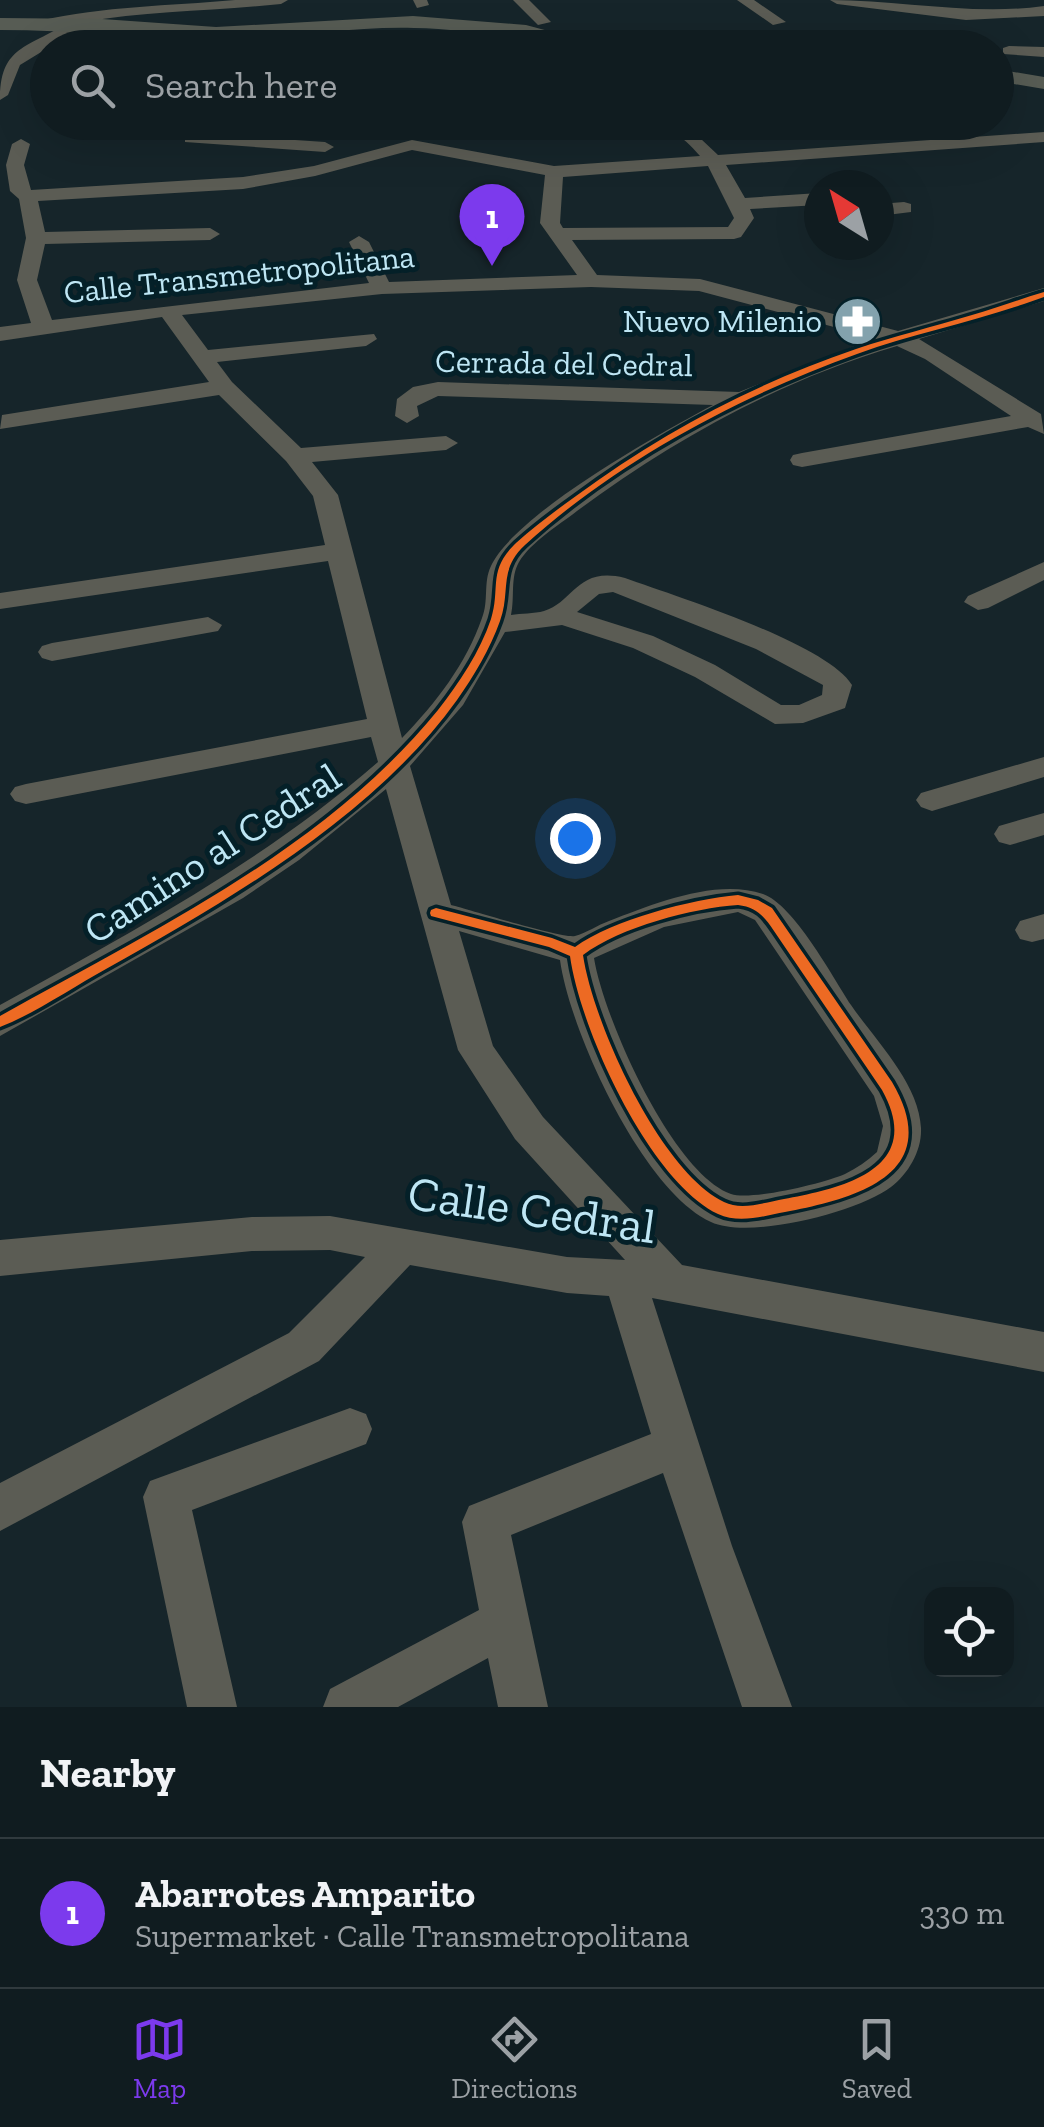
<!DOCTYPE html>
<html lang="en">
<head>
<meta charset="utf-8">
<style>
  :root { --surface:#101c20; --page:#1e292d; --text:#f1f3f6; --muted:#9ca1a5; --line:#303a3e; --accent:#7c3aed }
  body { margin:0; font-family:"Zilla Slab",serif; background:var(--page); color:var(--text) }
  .controls { position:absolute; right:30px; bottom:30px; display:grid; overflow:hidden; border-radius:20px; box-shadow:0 10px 40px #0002 }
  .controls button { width:90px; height:90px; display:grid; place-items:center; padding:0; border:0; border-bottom:2px solid var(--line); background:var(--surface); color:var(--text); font:50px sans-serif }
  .compass { position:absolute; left:804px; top:170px; width:90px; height:90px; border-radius:50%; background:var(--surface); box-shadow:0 10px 40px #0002; rotate:323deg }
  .you { position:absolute; left:575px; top:838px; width:35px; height:35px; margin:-25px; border:8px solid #fff; border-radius:50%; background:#1a73e8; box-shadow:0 0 0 15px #1a73e833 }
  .badge { display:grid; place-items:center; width:65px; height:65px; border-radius:50%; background:var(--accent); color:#fff; font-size:32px; font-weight:700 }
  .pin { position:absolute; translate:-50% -82px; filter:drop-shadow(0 2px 5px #0008) }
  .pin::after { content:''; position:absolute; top:52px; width:35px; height:30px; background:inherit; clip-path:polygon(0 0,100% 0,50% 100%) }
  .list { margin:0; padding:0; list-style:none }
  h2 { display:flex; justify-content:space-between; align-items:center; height:130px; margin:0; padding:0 40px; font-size:42px }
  h2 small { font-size:32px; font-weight:400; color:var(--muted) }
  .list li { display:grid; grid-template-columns:65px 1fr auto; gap:30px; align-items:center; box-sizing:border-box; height:150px; padding:0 40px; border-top:2px solid var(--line) }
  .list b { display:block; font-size:38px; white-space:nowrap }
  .list p { margin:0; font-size:32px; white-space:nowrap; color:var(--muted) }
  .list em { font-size:32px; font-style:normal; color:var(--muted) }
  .icon { flex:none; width:55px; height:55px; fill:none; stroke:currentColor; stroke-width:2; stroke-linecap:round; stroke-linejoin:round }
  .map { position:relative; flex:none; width:1044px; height:1707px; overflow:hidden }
  .search { position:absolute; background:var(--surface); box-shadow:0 10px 40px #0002; left:30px; right:30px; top:30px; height:110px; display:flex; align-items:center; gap:25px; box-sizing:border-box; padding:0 35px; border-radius:55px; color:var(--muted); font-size:38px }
  .sheet { height:280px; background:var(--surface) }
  nav { display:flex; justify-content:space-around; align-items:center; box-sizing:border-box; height:140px; border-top:2px solid var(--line); background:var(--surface); font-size:28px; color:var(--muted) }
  nav a { display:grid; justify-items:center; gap:5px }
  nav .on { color:var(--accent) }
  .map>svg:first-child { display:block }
</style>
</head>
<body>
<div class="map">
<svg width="1044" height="1707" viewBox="0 0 1044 1707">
  <rect width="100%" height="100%" fill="#16252a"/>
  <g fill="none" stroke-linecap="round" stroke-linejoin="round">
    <path fill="#5b5c54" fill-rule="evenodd" d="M235 0H288L281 4C215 11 148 11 83 22L82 27 20 65 8 95 0 100C0 48 24 49 64 25L39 27V21C105 6 168 6 235 0Z
      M413 0H427L429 5 417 8Z
      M513 0H529L551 22 538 25Z
      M737 0H754L786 22 773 25Z
      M830 0C902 0 972 16 1044 6V16L966 20 837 4Z
      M274 25 279 27 292 48H276L266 30Z
      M1009 46 1044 47V57L1003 54V48Z
      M614 122H683L718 155 1044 132V142L726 165 745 198 819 193V205L750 209 754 218 741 237 734 239 572 240 597 275 700 279 898 331 1044 288V301L919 339 1041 414 1044 434 1028 427 802 467 793 465 790 460 793 455 802 453 1011 416 925 359 897 346C781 380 673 440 577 511 559 525 531 542 519 562 510 577 515 598 511 615 521 613 534 614 544 611 574 602 577 566 625 578 675 596 826 643 852 685L845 708 803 723 775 724 695 677 633 648 562 625 505 632 463 705 410 766 451 905C471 910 563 939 575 936 586 933 598 925 609 921 653 904 716 878 763 894 794 905 832 976 851 1005 875 1040 919 1083 921 1128 922 1150 909 1173 891 1187 858 1212 749 1240 711 1222 643 1191 570 1032 560 960L459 931 493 1046 543 1117 682 1265 1044 1332V1372L652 1298 732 1546 792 1707H742L663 1473 511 1535 548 1707H498L488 1658 398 1707H323L330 1689 479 1610 462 1522 469 1506 651 1434 609 1296 567 1293 410 1265 319 1361 0 1531V1483L289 1333 365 1257 330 1250 252 1251 0 1276V1240L252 1217 330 1216 567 1257 625 1260 515 1139 458 1050 386 789 299 860 243 898 0 1036V1005C132 932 263 862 378 762L371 737 26 804 15 801 10 794 15 787 26 784 367 719 328 561 0 609V593L325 545 313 496 286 461 219 395 0 429 2 415 209 382 162 317 0 341V327L31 323 17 280 26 238 19 199 10 191 6 165 12 144 21 139 30 144 24 165 31 190 243 177 314 166 412 140 554 166 700 156C660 108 647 144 614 122ZM412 150 545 175 540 223 577 275 389 282 369 242 359 236 349 242 369 283 52 320 37 280 45 244 210 240 220 234 210 228 45 232 38 201 243 189 315 176ZM708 166 734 218 728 227 563 228 560 223 563 177ZM591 287 699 291 875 338 739 392 438 382 413 387 397 399 395 416 407 423 419 416 417 406 438 396 713 405C660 433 515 514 491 566 483 582 489 601 482 618 466 664 436 703 402 738L338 495 312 462 446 450 458 443 446 436 301 448 232 382 217 362 366 346 377 339 374 334 208 350 182 315 382 294ZM613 592 756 649 823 685 822 695 799 705H781L715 665 653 636 577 612 599 594ZM738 912 755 920 874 1096 883 1126 877 1152C867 1161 857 1168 845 1174 825 1183 751 1201 731 1194 672 1173 603 1016 594 958L664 927Z
      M191 133 325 142 334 147 325 152 185 142V134Z
      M904 202 911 204V212L879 216V204Z
      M1044 562V580L988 608 978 610 964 602 968 596Z
      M208 617 222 625 218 631 52 661 42 658 38 652 42 646 52 643Z
      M1044 757V777L932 811 921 807 916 800 921 793Z
      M1044 813V835L1010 845 999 842 994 834 999 826Z
      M1044 914V939L1032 942 1020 939 1015 930 1020 921Z
      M350 1408 366 1414 372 1429 366 1444 192 1510 237 1707H187L143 1497 150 1481Z"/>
    <path fill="#575c54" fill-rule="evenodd" d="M413 16 526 25 612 48C546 48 481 29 414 28 348 26 281 40 215 39 143 37 72 30 0 30V18L102 19 216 27Z
      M996 69 1044 77V89L996 81Z"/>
    <defs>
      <path id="cycleway" d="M1044 292V297L1024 304C969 323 912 334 857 354 740 396 617 461 525 545 498 570 511 591 500 621 490 649 474 676 457 700 373 817 229 900 106 969 73 987 34 1014 0 1027V1016C154 930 325 849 438 710 459 683 480 652 491 619 501 587 487 571 516 543 535 526 555 511 576 496 661 433 756 383 856 349 894 336 933 327 972 315 997 308 1020 299 1044 292Z
        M738 895 758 900 772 908 892 1082C946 1174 857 1198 785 1212 764 1216 739 1224 718 1214 649 1181 580 1029 570 956L549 947 431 916 430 913 431 910 436 908 552 938 575 947C612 920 692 899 738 895ZM738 905C756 907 764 916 774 931L882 1090C926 1169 843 1188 784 1199 766 1202 742 1211 724 1202 660 1171 593 1023 583 955 620 927 693 908 738 905Z"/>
    </defs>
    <use href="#cycleway" stroke="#042028" stroke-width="7"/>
    <use href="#cycleway" fill="#ed6a23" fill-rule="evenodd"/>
  </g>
  <defs>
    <symbol id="pharmacy-disc" viewBox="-11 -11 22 22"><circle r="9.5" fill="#83a2ad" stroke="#042028"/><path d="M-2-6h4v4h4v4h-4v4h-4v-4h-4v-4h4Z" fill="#fff"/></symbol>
  </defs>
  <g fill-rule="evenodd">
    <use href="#pharmacy-disc" x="830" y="294" width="55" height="55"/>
  </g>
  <g text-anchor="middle" stroke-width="10" stroke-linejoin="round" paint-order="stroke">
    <g font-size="32" fill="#bee6f4" stroke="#042028">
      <text transform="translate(239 274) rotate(-6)" y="11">Calle Transmetropolitana</text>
      <text transform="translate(564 363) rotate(1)" y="11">Cerrada del Cedral</text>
    </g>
    <g font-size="32" fill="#bee6f4" stroke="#042028" text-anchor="end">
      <text x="822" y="332">Nuevo Milenio</text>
    </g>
    <g font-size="40" fill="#bee6f4" stroke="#042028">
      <text transform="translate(212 853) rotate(-33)" y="14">Camino al Cedral</text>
    </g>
    <g font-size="48" fill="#bee6f4" stroke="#042028">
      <text transform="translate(532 1209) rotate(8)" y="17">Calle Cedral</text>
    </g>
  </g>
</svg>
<div class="controls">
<button><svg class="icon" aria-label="locate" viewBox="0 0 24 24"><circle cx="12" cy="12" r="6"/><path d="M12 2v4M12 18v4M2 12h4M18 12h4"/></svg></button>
</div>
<svg class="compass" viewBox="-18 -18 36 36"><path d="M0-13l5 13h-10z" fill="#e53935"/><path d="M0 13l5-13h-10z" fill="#9ca1a5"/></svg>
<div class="you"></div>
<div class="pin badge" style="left:492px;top:266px">1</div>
<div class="search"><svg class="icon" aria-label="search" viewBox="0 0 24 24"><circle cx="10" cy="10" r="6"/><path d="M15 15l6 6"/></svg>Search here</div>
</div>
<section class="sheet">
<h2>Nearby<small></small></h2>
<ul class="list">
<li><span class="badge">1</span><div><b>Abarrotes Amparito</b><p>Supermarket · Calle Transmetropolitana</p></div><em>330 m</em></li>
</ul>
</section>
<nav>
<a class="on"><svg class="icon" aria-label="map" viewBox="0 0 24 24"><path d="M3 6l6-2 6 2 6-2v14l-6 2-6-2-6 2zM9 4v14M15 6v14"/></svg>Map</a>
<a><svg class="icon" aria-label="directions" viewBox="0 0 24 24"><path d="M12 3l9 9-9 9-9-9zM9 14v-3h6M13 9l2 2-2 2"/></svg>Directions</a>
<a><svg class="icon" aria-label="saved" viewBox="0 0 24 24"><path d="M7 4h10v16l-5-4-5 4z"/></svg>Saved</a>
</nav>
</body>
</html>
